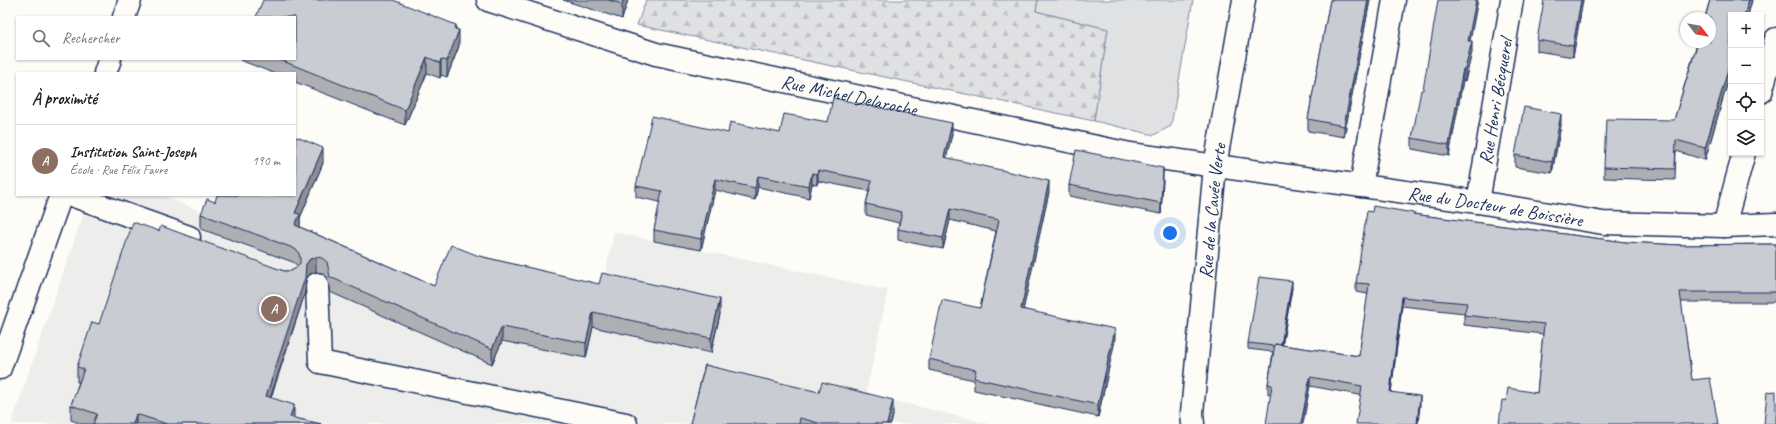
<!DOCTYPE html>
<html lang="fr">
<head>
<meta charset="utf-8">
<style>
  :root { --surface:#fff; --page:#f6f6f6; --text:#222; --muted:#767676; --line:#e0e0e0; --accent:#0f766e }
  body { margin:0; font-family:Caveat,sans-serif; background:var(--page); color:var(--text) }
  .controls { position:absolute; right:12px; top:12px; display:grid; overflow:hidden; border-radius:0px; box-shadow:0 1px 3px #0004 }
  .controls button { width:36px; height:36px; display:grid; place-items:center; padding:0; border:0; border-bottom:1px solid var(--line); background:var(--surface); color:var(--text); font:20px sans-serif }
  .compass { position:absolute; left:1680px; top:12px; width:36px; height:36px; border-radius:50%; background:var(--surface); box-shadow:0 1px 3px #0004; rotate:121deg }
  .you { position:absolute; left:1170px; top:233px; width:14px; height:14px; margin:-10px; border:3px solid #fff; border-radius:50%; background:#1a73e8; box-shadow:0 0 0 6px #1a73e833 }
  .badge { display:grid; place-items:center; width:26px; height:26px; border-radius:50%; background:var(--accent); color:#fff; font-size:13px; font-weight:700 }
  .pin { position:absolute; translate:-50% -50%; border:2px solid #fff; box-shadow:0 1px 4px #0006 }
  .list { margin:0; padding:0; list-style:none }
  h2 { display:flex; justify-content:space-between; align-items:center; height:52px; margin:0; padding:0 16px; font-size:17px }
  h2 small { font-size:13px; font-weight:400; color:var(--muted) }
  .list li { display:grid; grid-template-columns:26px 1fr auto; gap:12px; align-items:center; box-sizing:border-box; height:72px; padding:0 16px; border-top:1px solid var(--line) }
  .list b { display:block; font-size:15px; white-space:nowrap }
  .list p { margin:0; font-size:13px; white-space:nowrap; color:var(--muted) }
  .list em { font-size:13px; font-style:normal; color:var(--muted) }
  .icon { flex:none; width:22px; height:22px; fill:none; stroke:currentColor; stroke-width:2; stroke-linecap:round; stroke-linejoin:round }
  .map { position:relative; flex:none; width:1776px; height:424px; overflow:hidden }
  .search { position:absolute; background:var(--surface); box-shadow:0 1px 3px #0004; left:16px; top:16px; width:280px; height:44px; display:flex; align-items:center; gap:10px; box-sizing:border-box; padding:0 14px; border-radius:0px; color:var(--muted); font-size:15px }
  .panel { position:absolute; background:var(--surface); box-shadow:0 1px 3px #0004; left:16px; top:72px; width:280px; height:124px; border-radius:0px }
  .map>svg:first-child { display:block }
</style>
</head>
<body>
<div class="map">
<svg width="1776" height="424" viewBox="0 0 1776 424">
  <defs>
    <pattern id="forest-firs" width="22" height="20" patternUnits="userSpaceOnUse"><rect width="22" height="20" fill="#e0e1e3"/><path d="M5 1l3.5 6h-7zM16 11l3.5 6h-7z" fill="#c0c1c5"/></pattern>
  </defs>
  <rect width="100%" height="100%" fill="#fdfcf7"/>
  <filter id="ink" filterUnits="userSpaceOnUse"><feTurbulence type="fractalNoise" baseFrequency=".025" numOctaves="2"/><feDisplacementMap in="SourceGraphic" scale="8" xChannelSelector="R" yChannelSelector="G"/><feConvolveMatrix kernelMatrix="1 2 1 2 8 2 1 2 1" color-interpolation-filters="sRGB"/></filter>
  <g filter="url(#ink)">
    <path fill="#edeeec" d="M90 195H162L291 249 592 329 594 328 614 232 888 290 866 394 990 424H11Z"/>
    <path fill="url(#forest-firs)" stroke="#7e88a0" d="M646 0H1038L1036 11 1108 29 1094 121 637 25Z"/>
    <path fill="#e0e1e3" stroke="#7e88a0" d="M1038 0H1193L1171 126 1154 135 1094 121 1108 29 1036 11Z"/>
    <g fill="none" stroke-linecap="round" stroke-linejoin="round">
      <defs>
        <g id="minor">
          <path id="s1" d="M488 0 656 54 1130 154 1478 202 1603 223 1724 226 1776 224"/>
          <path d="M124 17 130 0"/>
          <path d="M105 73 110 59"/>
          <path d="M1761 92 1776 39"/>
          <path d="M1361 186 1394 0"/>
          <path d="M71 195 189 237"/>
          <path id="s2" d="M1478 202 1512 0"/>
          <path d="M1724 226 1744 153"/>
          <path d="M317 284 320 362 626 424"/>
          <path d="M0 368 61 195"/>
          <path id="s3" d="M1193 424 1192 413 1215 166 1244 0"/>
        </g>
      </defs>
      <use href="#minor" stroke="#1b2f5e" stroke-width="25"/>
      <use href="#minor" stroke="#fdfcf7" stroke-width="22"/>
    </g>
    <path fill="#adafb5" stroke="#1b2f5e" d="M563 0H628L622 19Z
      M1330 0H1370L1344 137 1308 131V119Z
      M1583 0 1573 57 1537 51V40Z
      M1710 0H1752L1748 15H1731V71L1705 160 1676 151 1675 180 1604 178V167L1674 120Z
      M456 29 459 46 447 77 441 75 440 78 427 73 405 125 295 82V73H273L240 60V59H295Z
      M1470 41 1472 52 1465 81 1463 80 1449 156 1412 149V138L1423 90Z
      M828 122 952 134 946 158 1049 192 1023 309 1115 340 1098 417 974 390V380L929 370V359L980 308 996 231 950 220 943 249 898 240V229L899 223 866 215V204L869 191 818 181 817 185 812 184 809 198 758 187 755 200 715 190 701 250 654 241V230L660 202 636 197V186L728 133H780Z
      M1561 125 1552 173 1515 167V155Z
      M323 163 300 218V227L434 286 479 256 720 314 711 353 593 327 586 358 502 341 492 364 330 292 327 277 322 273 316 272 310 274 306 279 305 293 271 398 294 418 321 424H82L71 420V405L79 382H77V367L99 324 159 231 284 271H291L296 268 298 266 293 262 201 229V214L215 202Z
      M1163 179 1161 214 1069 196V185Z
      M1372 212 1413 214 1625 242 1680 245 1776 244V302H1681L1692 380 1718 424 1506 401 1537 393 1543 334 1464 325V313L1402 306 1391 392 1420 406 1310 386 1271 394H1268V384L1273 352 1248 349V343L1292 288 1282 345 1359 356 1368 294 1356 292V283Z
      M705 365 893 415 891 424H690Z"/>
    <path fill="#8d8f94" stroke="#1b2f5e" d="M623 0H628L622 19V4Z
      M1368 0H1370L1344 137V126Z
      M1476 0H1478L1468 52V41Z
      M1581 0H1583L1573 57V46Z
      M1749 0H1752L1748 15H1744Z
      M456 25V38L459 30V46L447 77V61Z
      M1472 41V52L1465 81V69Z
      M427 57V73L405 125V110Z
      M441 59V75L440 78V63Z
      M1731 60V71L1705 160V148Z
      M1463 69V80L1449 156V145Z
      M1561 114V125L1552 173V162Z
      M952 123V134L944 169V157Z
      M323 148V163L300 218V229L295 240V213Z
      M1163 168V179L1161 214V203Z
      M818 170V181L817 185V174Z
      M812 173V184L809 198V186Z
      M758 176V187L755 200V188Z
      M715 179V190L701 250V239Z
      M1049 181V192L1021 320V309Z
      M950 209V220L943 249V238Z
      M316 257V272L310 274 306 279 305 293 266 411V396L306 264 310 259Z
      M1292 281V288L1281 353V347Z
      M1402 297V306L1390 401V392Z
      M720 299V314L711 353V338Z
      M593 312V327L586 358V343Z
      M502 327V341L492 364V349Z
      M1115 329V340L1098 417V405Z
      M1310 377V386L1303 424H1301Z
      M1420 396V406L1418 424H1417Z
      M893 400V415L891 424H887Z
      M294 405V420L290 417Z
      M136 414V424H133Z"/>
    <path fill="#c9ccd3" stroke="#1b2f5e" d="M263 0H393L456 25 455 29 459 30 447 61 441 59 440 63 427 57 405 110 278 59H295V17H256Z
      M609 0H623L622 4Z
      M1330 0H1368L1344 126 1308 119Z
      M1438 0H1476L1468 41H1472L1465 69H1463L1449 145 1412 138 1421 90H1423Z
      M1544 0H1581L1573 46 1537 40Z
      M1710 0H1749L1744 15H1731V60L1705 148 1676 140 1675 169 1604 167 1606 119 1674 120 1698 42H1710V18H1705Z
      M833 98 952 123 944 157 1049 181 1021 309 1115 329 1098 405 974 378 976 370 929 359 942 300 980 308 999 220 950 209 943 238 898 229 902 212 866 204 872 181 818 170 817 174 812 173 809 186 758 176 755 188 715 179 701 239 654 230 662 191 636 186 652 116 728 133 730 122 780 133 784 114 828 122Z
      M1524 107 1561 114 1552 162 1515 155Z
      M297 137 323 148 295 213 300 214 295 225 434 286 451 245 479 256 599 284 602 273 720 299 711 338 593 312 586 343 502 327 492 349 330 277 327 262 322 258 316 257 310 259 306 264 305 278 266 396 294 405 290 417 321 424H167L136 414 133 424H93L97 414 71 405 84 369 77 367 92 322 99 324 133 222 159 231 161 226 284 271H291L296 268 300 263V257L298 251 293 248 201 214 207 199 215 202 217 195H295V138Z
      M1076 150 1163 168 1161 203 1069 185Z
      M1373 206 1413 213V214L1625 242 1680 245 1776 244V292H1680L1692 380 1710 378 1718 424H1499L1502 400 1506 401 1508 388 1537 393 1544 324 1464 315 1467 303 1402 297 1390 392 1420 396 1417 424H1356L1362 386 1310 377 1301 424H1266L1272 385 1268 384 1275 344 1359 356 1369 284 1356 283 1367 211 1372 212Z
      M1259 277 1292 281 1281 345 1275 344 1274 346 1248 343Z
      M705 365 819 392 822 382 893 400 887 424H822L800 418 799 424H690Z
      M1776 391V424H1764L1767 392Z"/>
  </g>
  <g text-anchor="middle" stroke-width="3" stroke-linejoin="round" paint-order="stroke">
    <g font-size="19" fill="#1b2f5e" stroke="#fdfcf7">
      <text dy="7" stroke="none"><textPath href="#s1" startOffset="374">Rue Michel Delaroche</textPath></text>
      <text dy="7" stroke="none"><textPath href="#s2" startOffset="102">Rue Henri Bécquerel</textPath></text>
      <text dy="7" stroke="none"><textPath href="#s1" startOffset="1030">Rue du Docteur de Boissière</textPath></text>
      <text dy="7" stroke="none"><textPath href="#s3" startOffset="214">Rue de la Cavée Verte</textPath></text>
    </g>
  </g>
</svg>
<div class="controls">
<button>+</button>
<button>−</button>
<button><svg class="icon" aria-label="locate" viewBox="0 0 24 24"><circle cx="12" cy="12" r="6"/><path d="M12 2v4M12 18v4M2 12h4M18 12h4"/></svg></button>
<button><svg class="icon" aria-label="layers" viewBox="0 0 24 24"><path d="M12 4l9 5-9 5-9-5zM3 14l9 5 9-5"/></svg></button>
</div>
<svg class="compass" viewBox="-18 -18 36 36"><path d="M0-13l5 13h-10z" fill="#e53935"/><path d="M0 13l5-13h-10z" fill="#767676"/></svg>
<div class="you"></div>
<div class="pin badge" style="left:274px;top:309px;background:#8d6e63">A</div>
<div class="search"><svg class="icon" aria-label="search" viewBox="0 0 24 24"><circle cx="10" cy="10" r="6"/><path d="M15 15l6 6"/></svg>Rechercher</div>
<section class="panel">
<h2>À proximité<small></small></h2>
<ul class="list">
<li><span class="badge" style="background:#8d6e63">A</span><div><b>Institution Saint-Joseph</b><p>École · Rue Félix Faure</p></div><em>190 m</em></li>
</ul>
</section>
</div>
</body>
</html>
